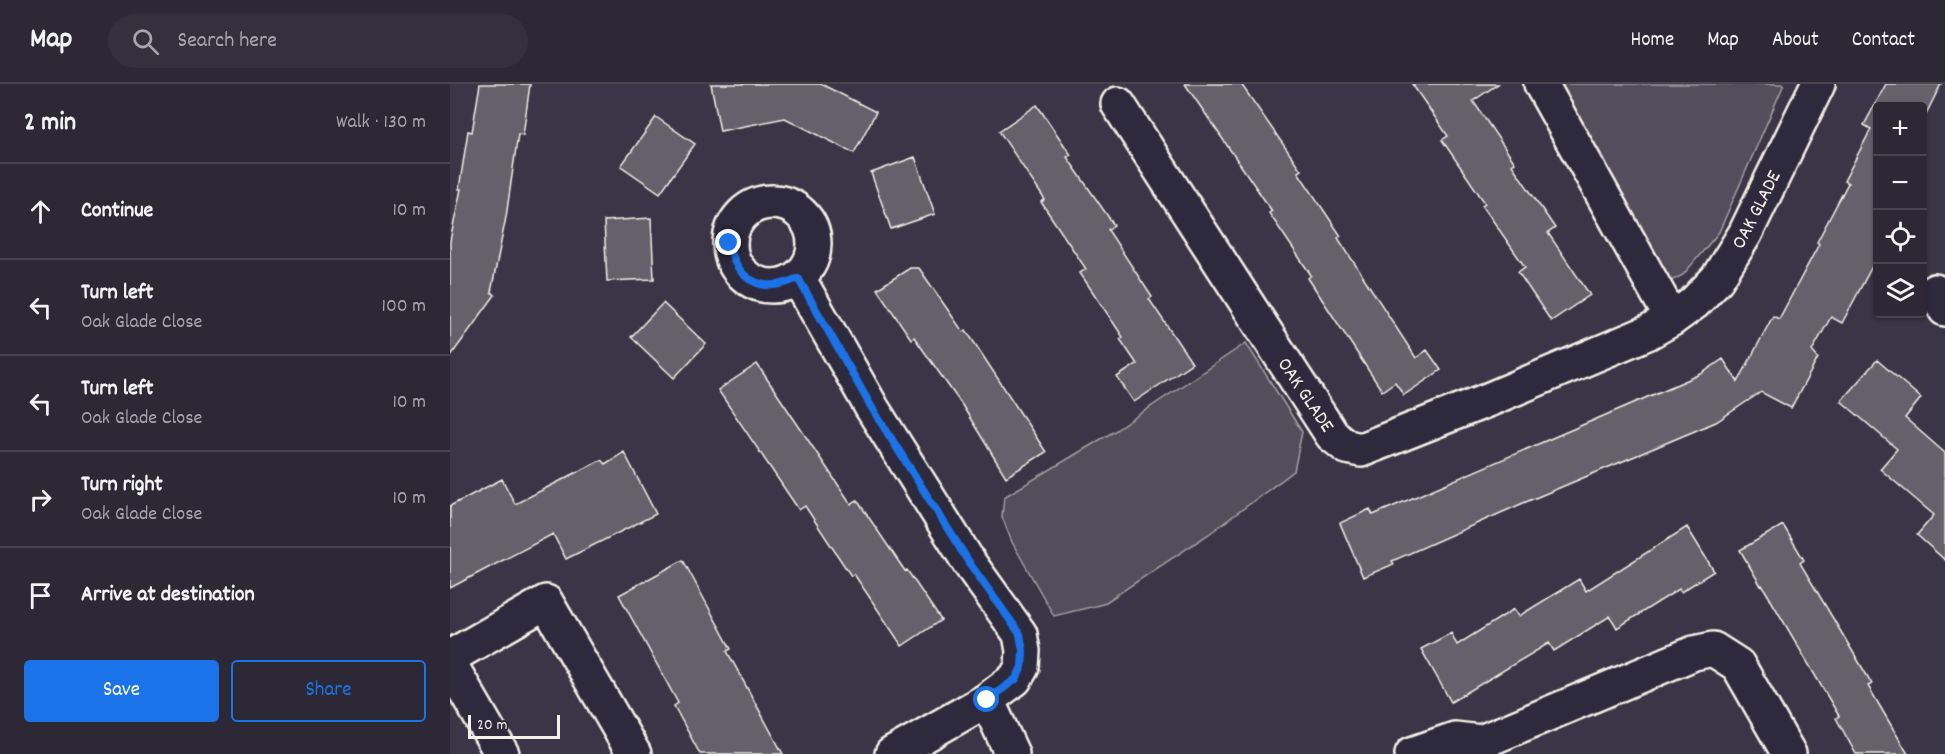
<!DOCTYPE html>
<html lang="en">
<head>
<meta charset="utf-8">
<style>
  :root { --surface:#2c2835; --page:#34303d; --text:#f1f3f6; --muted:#a6a6ad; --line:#484450; --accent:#1a73e8 }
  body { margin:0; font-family:Dekko,sans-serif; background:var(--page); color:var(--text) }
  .controls { position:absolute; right:18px; top:18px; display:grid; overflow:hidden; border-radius:6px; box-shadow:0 2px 4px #0004 }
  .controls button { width:54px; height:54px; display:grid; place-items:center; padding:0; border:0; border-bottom:2px solid var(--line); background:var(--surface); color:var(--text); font:30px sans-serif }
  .scale { position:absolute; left:18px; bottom:15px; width:92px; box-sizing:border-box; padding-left:6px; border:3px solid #f4f1e8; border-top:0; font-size:16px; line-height:21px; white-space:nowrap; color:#f4f1e8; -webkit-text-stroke:4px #2f2a3d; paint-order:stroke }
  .stop { position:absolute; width:18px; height:18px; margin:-14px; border:4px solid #1a73e8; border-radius:50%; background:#fff }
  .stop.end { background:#1a73e8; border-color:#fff; box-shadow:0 2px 6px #0008 }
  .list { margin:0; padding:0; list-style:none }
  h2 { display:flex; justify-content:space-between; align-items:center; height:78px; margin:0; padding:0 24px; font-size:26px }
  h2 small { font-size:20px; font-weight:400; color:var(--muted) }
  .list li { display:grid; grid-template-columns:39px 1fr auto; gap:18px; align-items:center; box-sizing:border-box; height:96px; padding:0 24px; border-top:2px solid var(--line) }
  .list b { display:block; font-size:22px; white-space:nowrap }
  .list p { margin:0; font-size:20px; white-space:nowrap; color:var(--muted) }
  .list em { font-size:20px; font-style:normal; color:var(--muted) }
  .actions { display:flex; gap:12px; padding:18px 24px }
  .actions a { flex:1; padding:14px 0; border:2px solid var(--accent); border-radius:6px; text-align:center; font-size:21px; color:var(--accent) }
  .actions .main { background:var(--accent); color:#fff }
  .icon { flex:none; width:33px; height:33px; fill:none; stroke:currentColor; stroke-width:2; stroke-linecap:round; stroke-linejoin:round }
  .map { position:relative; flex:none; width:1495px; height:670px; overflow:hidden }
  header { display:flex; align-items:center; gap:36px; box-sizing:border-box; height:84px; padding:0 30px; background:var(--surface); border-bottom:2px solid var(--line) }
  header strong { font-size:28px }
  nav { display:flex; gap:33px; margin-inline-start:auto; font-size:21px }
  .search { width:420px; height:54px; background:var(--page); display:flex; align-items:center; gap:15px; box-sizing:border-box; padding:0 21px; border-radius:33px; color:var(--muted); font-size:22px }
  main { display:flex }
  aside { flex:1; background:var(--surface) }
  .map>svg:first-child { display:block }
</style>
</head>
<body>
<header>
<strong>Map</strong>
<div class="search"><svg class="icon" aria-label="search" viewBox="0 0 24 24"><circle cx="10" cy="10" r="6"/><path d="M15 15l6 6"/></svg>Search here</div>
<nav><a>Home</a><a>Map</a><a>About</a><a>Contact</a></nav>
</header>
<main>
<aside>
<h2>2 min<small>Walk · 130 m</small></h2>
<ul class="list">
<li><svg class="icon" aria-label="ahead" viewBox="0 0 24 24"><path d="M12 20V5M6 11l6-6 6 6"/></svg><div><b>Continue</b></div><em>10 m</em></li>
<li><svg class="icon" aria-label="left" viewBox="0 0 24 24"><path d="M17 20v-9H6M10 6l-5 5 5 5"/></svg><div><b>Turn left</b><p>Oak Glade Close</p></div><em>100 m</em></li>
<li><svg class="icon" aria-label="left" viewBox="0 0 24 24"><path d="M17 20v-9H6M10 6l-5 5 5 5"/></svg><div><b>Turn left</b><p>Oak Glade Close</p></div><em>10 m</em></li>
<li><svg class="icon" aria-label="right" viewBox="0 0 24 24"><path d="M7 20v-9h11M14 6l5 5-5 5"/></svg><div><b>Turn right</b><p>Oak Glade Close</p></div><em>10 m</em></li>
<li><svg class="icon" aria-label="arrive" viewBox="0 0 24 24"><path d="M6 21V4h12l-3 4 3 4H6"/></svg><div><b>Arrive at destination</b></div></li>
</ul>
<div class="actions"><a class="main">Save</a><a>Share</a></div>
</aside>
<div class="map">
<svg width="1495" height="670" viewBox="0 0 1495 670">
  <rect width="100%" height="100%" fill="#3b3647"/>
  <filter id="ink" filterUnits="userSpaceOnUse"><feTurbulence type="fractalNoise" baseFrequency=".0167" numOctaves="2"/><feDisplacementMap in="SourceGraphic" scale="12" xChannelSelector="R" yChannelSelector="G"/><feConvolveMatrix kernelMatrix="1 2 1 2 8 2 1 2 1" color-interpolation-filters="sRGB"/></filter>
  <g filter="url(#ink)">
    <path fill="#534e5c" stroke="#a4a0a2" stroke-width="1.5" d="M1107 0H1334L1269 148 1233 191 1217 199Z
      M796 259 852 348 844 387 759 450 653 520 604 532 562 458 552 433 554 413 663 348Z"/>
    <path fill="#65616c" stroke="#f4f1e8" stroke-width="1.5" d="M30 0H80L73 51 68 50 56 133 41 208 45 211 0 273V157L11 105H9L18 47 22 48Z
      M261 0H371L426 28 404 69 335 34 270 47Z
      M735 0H791L851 86 848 88 891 152 888 154 966 274 977 266 991 286 954 311 945 298 932 307 858 194 861 191 819 129 822 127Z
      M962 0H1048L1023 17 1065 79 1062 81 1105 144 1098 149 1140 211 1101 237 1068 188 1075 183 1032 121 1035 119 992 56 998 52Z
      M1436 0H1491L1473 36V22H1428V171L1392 239 1381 233 1362 267 1368 274 1341 324 1311 308 1266 338 1071 420 942 477 944 480 913 493 890 439 920 425 923 431 1251 290 1273 275 1288 298 1323 232 1329 235 1369 160 1367 158 1398 99 1394 97 1421 45 1414 41Z
      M587 21 621 71 617 73 664 141 658 146 702 213 699 215 742 279 684 318 667 293 687 280 670 255 673 253 630 189 636 185 591 118 595 116 549 47Z
      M206 33 245 60 210 109 171 82Z
      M465 73 485 130 441 145 421 89Z
      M201 134 204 195 157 197 154 137Z
      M460 184H469L513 248 516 246 596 368 556 393 512 321 464 253 461 255 427 205Z
      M213 219 256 260 224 294 181 253Z
      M1427 276 1471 314 1455 334 1495 369V476L1467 451 1484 431 1430 385 1447 365 1391 317Z
      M307 280 401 420 407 416 455 487 457 486 491 536 452 562 404 490 401 492 355 422 349 426 268 306Z
      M174 368 206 430 116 475 103 450 0 504V422L52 395 65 420 151 376 155 380Z
      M1333 441 1354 476 1350 479 1422 600 1418 602 1458 670H1406L1386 634 1389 632 1312 501 1311 502 1290 466Z
      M1237 443 1264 487 1231 508 1229 505 1167 544 1160 532 1104 567 1099 559 1001 618 971 565 1001 549 1007 561 1064 525 1069 532 1129 495 1136 507Z
      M233 476 281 565 277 567 333 670H250L224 622 228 619 169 511Z"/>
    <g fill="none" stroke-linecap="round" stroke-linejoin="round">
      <defs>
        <path id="minor" d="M1091 0 1222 235
          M668 20 882 351 897 363 911 366 1040 315 1197 249 1222 235 1244 219 1267 195 1295 150 1368 0
          M280 160a42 42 0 1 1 84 0a42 42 0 1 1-84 0Z
          M348 194 422 324 520 480 570 550 573 567 572 583 565 595 537 616 442 670
          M1485 207 1495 225
          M0 573 96 518 184 670
          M0 580 52 670
          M537 616 562 670
          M962 670 1005 655 1031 658 1244 569 1263 565 1288 581 1339 670"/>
      </defs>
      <use href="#minor" stroke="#f4f1e8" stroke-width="38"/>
      <use href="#minor" stroke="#2f2a3d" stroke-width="33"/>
    </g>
  </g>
  <g fill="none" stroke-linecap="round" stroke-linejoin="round" filter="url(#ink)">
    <path stroke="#1a73e8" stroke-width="8" d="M279 159C286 197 313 211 348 194L422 324 520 480 570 550 573 567 572 583 566 595 537 616"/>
  </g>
  <g text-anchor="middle" stroke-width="5" stroke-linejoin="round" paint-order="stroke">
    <g font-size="20" fill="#f4f1e8" stroke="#2f2a3d">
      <text transform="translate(1305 125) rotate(-63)" y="7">OAK GLADE</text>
      <text transform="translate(857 310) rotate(56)" y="7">OAK GLADE</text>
    </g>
  </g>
</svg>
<div class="controls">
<button>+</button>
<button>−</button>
<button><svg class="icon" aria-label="locate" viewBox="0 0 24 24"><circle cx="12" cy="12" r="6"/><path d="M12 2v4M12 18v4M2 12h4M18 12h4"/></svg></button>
<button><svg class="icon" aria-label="layers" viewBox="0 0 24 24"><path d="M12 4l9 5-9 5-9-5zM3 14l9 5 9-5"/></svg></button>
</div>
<div class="scale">20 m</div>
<div class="stop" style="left:537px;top:616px"></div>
<div class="stop end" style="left:279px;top:159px"></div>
</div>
</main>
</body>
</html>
